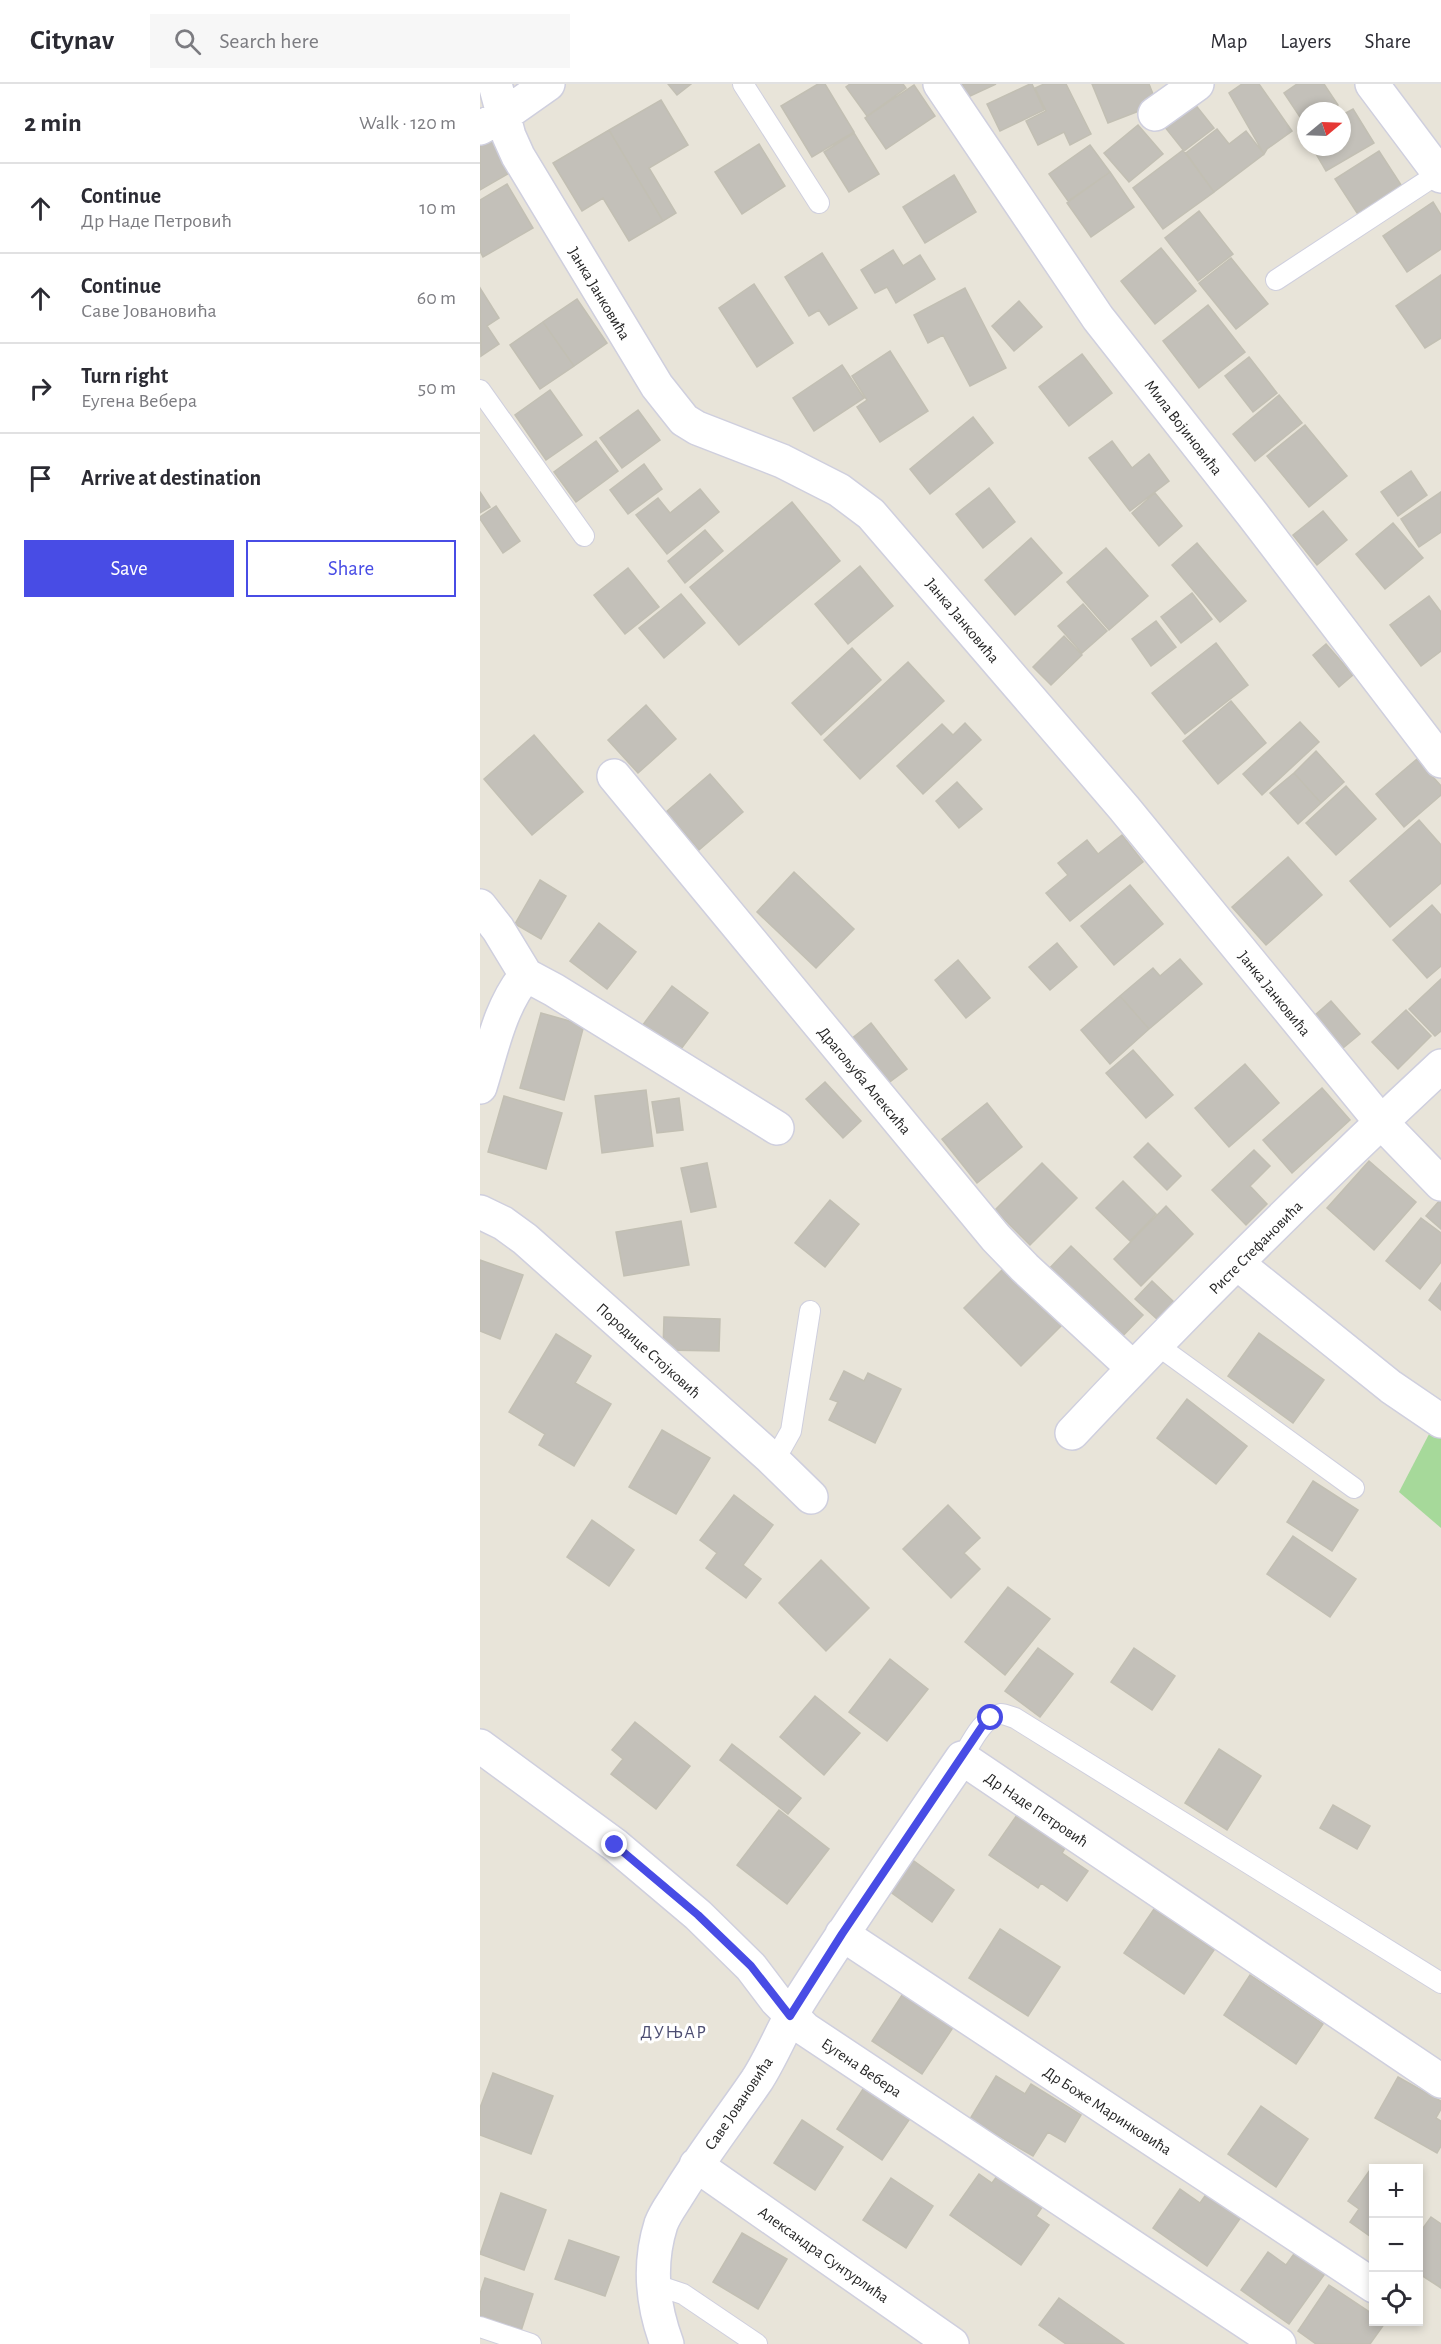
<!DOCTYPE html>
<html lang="en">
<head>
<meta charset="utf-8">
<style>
  :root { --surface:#fff; --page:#f7f7f7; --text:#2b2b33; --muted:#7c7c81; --line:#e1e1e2; --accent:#484ce5 }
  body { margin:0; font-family:"Alegreya Sans",sans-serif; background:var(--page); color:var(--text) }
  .controls { position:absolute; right:18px; bottom:18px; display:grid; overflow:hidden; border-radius:0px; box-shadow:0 3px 9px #0003 }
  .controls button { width:54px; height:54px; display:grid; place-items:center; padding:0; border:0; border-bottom:2px solid var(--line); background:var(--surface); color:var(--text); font:30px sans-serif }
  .compass { position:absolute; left:817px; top:18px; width:54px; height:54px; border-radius:50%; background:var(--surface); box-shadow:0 3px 9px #0003; rotate:71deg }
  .stop { position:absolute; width:18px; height:18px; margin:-14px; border:4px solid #484ce5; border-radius:50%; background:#fff }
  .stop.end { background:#484ce5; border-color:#fff; box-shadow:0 2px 6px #0008 }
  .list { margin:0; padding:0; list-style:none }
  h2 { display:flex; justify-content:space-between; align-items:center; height:78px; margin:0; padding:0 24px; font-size:26px }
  h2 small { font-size:20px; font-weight:400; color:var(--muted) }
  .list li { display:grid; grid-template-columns:39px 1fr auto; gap:18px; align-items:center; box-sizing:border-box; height:90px; padding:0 24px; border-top:2px solid var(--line) }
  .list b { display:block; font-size:22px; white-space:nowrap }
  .list p { margin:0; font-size:20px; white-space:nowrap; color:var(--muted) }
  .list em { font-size:20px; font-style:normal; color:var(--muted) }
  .actions { display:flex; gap:12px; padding:18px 24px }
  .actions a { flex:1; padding:14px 0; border:2px solid var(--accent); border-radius:0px; text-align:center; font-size:21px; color:var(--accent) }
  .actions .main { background:var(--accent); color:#fff }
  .icon { flex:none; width:33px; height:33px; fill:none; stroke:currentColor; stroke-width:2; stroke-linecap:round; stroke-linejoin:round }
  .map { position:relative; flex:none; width:961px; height:2260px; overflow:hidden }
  header { display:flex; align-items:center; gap:36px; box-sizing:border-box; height:84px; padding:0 30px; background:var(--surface); border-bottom:2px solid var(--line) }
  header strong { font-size:28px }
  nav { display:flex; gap:33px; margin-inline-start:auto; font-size:21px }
  .search { width:420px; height:54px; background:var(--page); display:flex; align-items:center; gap:15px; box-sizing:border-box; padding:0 21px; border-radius:0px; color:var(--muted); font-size:22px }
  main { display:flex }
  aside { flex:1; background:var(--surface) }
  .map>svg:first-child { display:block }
</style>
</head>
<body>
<header>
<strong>Citynav</strong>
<div class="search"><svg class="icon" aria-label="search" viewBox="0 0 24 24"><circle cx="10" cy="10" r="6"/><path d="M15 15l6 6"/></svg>Search here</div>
<nav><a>Map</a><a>Layers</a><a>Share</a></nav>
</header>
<main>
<aside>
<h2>2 min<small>Walk · 120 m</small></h2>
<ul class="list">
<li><svg class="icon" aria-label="ahead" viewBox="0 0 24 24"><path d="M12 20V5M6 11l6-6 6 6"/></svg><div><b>Continue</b><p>Др Наде Петровић</p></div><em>10 m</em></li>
<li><svg class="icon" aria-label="ahead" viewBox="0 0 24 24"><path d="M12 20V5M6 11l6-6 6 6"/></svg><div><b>Continue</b><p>Саве Јовановића</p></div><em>60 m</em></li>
<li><svg class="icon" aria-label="right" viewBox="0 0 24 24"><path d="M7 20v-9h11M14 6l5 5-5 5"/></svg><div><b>Turn right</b><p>Еугена Вебера</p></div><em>50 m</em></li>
<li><svg class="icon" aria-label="arrive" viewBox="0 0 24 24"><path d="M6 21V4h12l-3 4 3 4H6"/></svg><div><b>Arrive at destination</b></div></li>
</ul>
<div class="actions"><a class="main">Save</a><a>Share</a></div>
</aside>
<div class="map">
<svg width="961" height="2260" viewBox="0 0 961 2260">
  <rect width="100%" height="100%" fill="#e8e4d9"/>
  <path fill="#a6d99a" d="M961 1327V1444L919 1408Z"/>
  <path fill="#c3c0b9" stroke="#c2bfb3" stroke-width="1.5" d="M188 0H211L197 11Z
    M338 0H345L374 48 332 73 301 22Z
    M370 0H423L426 4 387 32 366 3Z
    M482 0H516L488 13Z
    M550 0H552L564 26 520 47 507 20Z
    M564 0H586L611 50 590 61 584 48 558 61 546 37 566 27 555 4Z
    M612 0H669L677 20 628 39Z
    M762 0H779L812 47 787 65 784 70 749 9Z
    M817 0H844L858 21 849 27H826V42L804 9Z
    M434 1 455 32 406 65 385 34Z
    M181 16 208 61 169 84 196 129 183 137 129 46Z
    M714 19 734 44 704 67 684 42Z
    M873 25 894 59 846 87 832 63H862V31Z
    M658 41 683 70 649 98 624 69Z
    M737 45 749 60 766 47 784 70 734 108 706 69Z
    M129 46 183 137 149 157 123 114 102 127 73 79Z
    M374 49 399 90 369 108 344 68Z
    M11 54 31 88 0 106V60Z
    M279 60 305 102 262 130 235 88Z
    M610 61 630 88 588 117 569 90Z
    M703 66 734 108 683 145 653 104Z
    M899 67 925 107 881 135 855 95Z
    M630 88 654 123 611 153 587 119Z
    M474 91 496 128 445 159 423 123Z
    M27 100 53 144 3 173 0 167V116Z
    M953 118 961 131V165L927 188 903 152Z
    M719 127 753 170 718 197 685 154Z
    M681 164 716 207 675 240 641 197Z
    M413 166 423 182 440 171 455 195 416 219 407 203 395 209 381 186Z
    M342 169 377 224 349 241 339 226 329 232 305 193Z
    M751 174 788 220 756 245 719 199Z
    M961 191V254L945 264 916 222Z
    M274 200 313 259 277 283 239 224Z
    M0 204 19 234 7 242 19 260 1 272Z
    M485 204 526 284 490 302 463 251 448 259 434 231Z
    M97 215 127 259 94 282 63 238Z
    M539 217 562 243 534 267 512 242Z
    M728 221 765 268 719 304 683 257Z
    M63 238 94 282 60 305 30 261Z
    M410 267 448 327 400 358 377 323 387 316 372 292Z
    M602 270 632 309 589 342 559 303Z
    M769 273 797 309 773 328 745 292Z
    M362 281 384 314 334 347 313 314Z
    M70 306 102 351 66 376 35 331Z
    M799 311 822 339 775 377 753 350Z
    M158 326 180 356 142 384 120 354Z
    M493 333 513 359 450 410 430 385Z
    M825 341 867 392 829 423 787 372Z
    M116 357 138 387 96 418 74 388Z
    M632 357 652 384 669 370 689 397 650 427 609 374Z
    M164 380 182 405 148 430 130 406Z
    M931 387 947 411 918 432 901 408Z
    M509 404 535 438 503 464 476 430Z
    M220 405 239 428 187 470 156 431 178 414 190 429Z
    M0 408 10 423 0 429Z
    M961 408V448L939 463 921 435Z
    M675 409 702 442 679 462 652 429Z
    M312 418 360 477 259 561 210 503Z
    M16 422 40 457 23 469 0 435V433Z
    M843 427 867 456 837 481 813 451Z
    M913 439 943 474 905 505 876 470Z
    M225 446 243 467 205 499 188 477Z
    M551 454 582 489 535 531 505 496Z
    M717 459 766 517 740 538 692 481Z
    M626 464 668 512 629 546 587 498Z
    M380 482 413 522 368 560 335 520Z
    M148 484 179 523 145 550 114 511Z
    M712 509 732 535 701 559 681 533Z
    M201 510 225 539 184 574 159 544Z
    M949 512 961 528V567L941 582 910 541Z
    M603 520 627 547 602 569 578 542Z
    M676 537 696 563 671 582 652 555Z
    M584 552 602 571 571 601 553 583Z
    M736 559 768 601 705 650 672 609Z
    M846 560 873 591 859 603 833 571Z
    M372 564 401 596 341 651 312 619Z
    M428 578 464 617 380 695 344 656Z
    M751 617 786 659 738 700 703 657Z
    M166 621 196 655 158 689 128 656Z
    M820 638 839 658 782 711 763 690Z
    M485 639 501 656 443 710 417 682 462 640 473 651Z
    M54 651 103 708 52 751 4 695Z
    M836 667 864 698 841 719 814 689Z
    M937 675 961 702V711L924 743 896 710Z
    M814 689 841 719 818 740 790 709Z
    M230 690 263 728 219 766 186 728Z
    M477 698 502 725 479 744 456 717Z
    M866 702 896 735 856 771 826 739Z
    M939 736 961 761V799L910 843 870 797Z
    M642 751 663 778 590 837 566 809 588 791 578 779 607 756 618 770Z
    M808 773 842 811 786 861 752 823Z
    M314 788 374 845 336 884 277 828Z
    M60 796 86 812 61 855 35 840Z
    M650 801 683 840 634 881 601 842Z
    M952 821 961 831V882L947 894 913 856Z
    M119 839 156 868 127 905 90 877Z
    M577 859 597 883 570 906 549 883Z
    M700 875 722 900 669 945 640 912 673 884 680 892Z
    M478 876 510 914 486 934 455 896Z
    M961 895V947L955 952 929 925Z
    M192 902 228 929 198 969 162 942Z
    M640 912 669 945 630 980 601 946Z
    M851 917 880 950 863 964 835 931Z
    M926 926 951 952 918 985 892 958Z
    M61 929 104 941 84 1016 40 1004Z
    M391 939 427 985 407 1000 371 955Z
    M653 966 693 1011 666 1034 626 989Z
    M765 980 799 1019 749 1063 715 1024Z
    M345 998 381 1037 363 1054 326 1015Z
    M842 1004 870 1036 812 1089 783 1056Z
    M166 1006 173 1062 122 1069 115 1012Z
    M24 1012 82 1029 66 1085 8 1068Z
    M199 1014 203 1046 177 1049 172 1018Z
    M507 1019 542 1063 497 1099 462 1055Z
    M668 1059 701 1092 687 1106 654 1073Z
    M774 1066 790 1082 770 1102 787 1120 766 1141 732 1106Z
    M889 1077 936 1118 894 1166 847 1124Z
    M227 1079 236 1123 211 1128 201 1084Z
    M562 1079 597 1114 550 1161 515 1126Z
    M643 1097 676 1130 650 1157 616 1124Z
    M961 1115V1145L946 1132Z
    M350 1116 379 1140 345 1183 315 1159Z
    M686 1122 713 1150 661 1202 634 1175Z
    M941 1134 961 1149V1178L940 1205 906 1177Z
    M201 1137 209 1181 144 1192 136 1148Z
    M591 1162 663 1231 634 1261 562 1192Z
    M0 1176 43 1191 20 1255 0 1247Z
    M526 1182 583 1240 541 1282 484 1224Z
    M672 1197 695 1219 678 1236 655 1215Z
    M961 1199V1226L949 1216Z
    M184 1233 240 1235 239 1267 183 1266Z
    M779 1249 844 1296 813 1339 748 1292Z
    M76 1250 111 1272 95 1299 131 1320 94 1382 59 1361 65 1350 29 1328Z
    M364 1287 384 1297 388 1289 421 1305 395 1359 349 1336 358 1318 350 1315Z
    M707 1315 767 1362 736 1400 677 1354Z
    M182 1346 230 1374 196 1430 149 1403Z
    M833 1397 878 1426 852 1467 807 1438Z
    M254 1411 293 1441 263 1481 281 1495 266 1514 226 1484 237 1469 220 1456Z
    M468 1421 500 1454 484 1469 500 1485 471 1514 423 1465Z
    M112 1436 154 1466 129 1502 87 1473Z
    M813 1452 876 1495 850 1533 787 1490Z
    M341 1476 389 1524 346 1567 299 1519Z
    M528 1503 570 1535 525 1591 485 1558Z
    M558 1564 593 1590 560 1633 525 1607Z
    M654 1564 695 1592 672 1626 631 1598Z
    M410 1575 448 1605 407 1657 369 1628Z
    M335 1612 380 1649 344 1691 300 1653Z
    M155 1638 210 1682 176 1725 131 1690 143 1675 132 1666Z
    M252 1660 321 1714 308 1730 240 1676Z
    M739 1665 781 1692 747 1746 705 1719Z
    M853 1721 890 1742 877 1765 840 1744Z
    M299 1726 349 1765 307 1820 257 1781Z
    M537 1731 585 1764 582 1769 608 1787 587 1817 561 1799 558 1804 509 1771Z
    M427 1772 474 1806 452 1838 405 1804Z
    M674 1825 734 1866 704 1910 644 1869Z
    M520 1845 580 1883 548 1932 489 1894Z
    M770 1891 843 1940 816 1980 744 1931Z
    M426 1905 476 1939 442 1990 392 1957Z
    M13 1989 73 2012 51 2070 0 2051V2024Z
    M516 1992 545 2010 551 2000 601 2031 585 2058 568 2048 553 2072 490 2035Z
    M918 1993 961 2017V2025L956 2034 961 2037V2062L957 2069 895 2034Z
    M385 2002 431 2033 402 2076 357 2045Z
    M781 2022 828 2055 796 2103 748 2070Z
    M322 2036 363 2063 335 2106 294 2079Z
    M890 2086 894 2088V2155L870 2138 879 2125 868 2117Z
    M520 2088 565 2119 556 2132 569 2141 541 2181 470 2131 499 2090 512 2099Z
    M411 2094 453 2122 426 2164 383 2136Z
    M732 2102 766 2126 727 2182 673 2144 700 2105 720 2119Z
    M21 2109 66 2126 44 2186 0 2170Z
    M951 2133 961 2140V2204L938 2189V2151Z
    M262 2149 307 2175 278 2225 233 2198Z
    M89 2156 139 2173 125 2212 75 2195Z
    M819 2163 849 2184 809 2240 761 2206 788 2168 806 2181Z
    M5 2194 53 2210 41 2247 0 2233V2210Z
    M849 2201 894 2231V2238L905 2239 890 2260H836L818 2247Z
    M579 2214 644 2260H586L559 2241Z"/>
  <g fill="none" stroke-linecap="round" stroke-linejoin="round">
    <defs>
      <path id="service" d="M263 0 339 119
        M796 196 959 89
        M0 306 104 452
        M677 1261 874 1404
        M290 1373 302 1363 311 1347 330 1227
        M482 1674C490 1661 503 1632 521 1630 525 1630 531 1633 535 1634L961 1899
        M173 2200 203 2210 277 2260
        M0 2243 51 2260"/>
      <path id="minor" d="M15 0 29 52 38 72 177 302 204 336 217 344 302 377 359 406 391 430 644 724 901 1038 961 1100
        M460 0 618 234 773 431 961 677
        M892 0 961 92
        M675 30 717 0
        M0 44 24 31 68 0
        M134 692 516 1154 545 1184 653 1284
        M0 822 18 845 46 891 74 906 297 1044
        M0 1003C12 965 20 922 46 891
        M0 1128 23 1139 45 1155 290 1373 331 1413
        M758 1180 911 1303 961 1337
        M592 1349C711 1222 834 1100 961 982
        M0 1662 135 1761 218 1831 271 1883 296 1916 325 1945 799 2260
        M362 1850 894 2202
        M216 2081 472 2260
        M187 2260C172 2220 168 2181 181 2140 185 2129 193 2119 199 2109 223 2070 251 2034 277 1996 293 1971 304 1942 320 1916 372 1834 427 1754 482 1674L961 1997"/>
    </defs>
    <use href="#service" stroke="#cfcfde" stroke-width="22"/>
    <use href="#minor" stroke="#cfcfde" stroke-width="36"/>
    <use href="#service" stroke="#fff" stroke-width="20"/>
    <use href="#minor" stroke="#fff" stroke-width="33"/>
  </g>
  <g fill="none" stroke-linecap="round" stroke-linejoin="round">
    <path stroke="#484ce5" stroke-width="8" d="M135 1761 218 1831 271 1882 310 1932 362 1850 503 1641 511 1634"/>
  </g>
  <g text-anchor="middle" stroke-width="6" stroke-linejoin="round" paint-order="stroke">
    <g font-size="16" fill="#262626" stroke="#fff">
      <text transform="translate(120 209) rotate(59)" y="6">Јанка Јанковића</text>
      <text transform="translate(704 343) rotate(52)" y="6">Мила Војиновића</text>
      <text transform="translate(483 536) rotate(50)" y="6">Јанка Јанковића</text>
      <text transform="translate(795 909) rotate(51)" y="6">Јанка Јанковића</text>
      <text transform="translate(385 996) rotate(50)" y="6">Драгољуба Алексића</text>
      <text transform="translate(775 1163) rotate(-45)" y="6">Ристе Стефановића</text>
      <text transform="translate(169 1266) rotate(42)" y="6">Породице Стојковић</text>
      <text transform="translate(557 1725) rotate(34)" y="6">Др Наде Петровић</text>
      <text transform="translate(382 1983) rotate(34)" y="6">Еугена Вебера</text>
      <text transform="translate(258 2019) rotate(-56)" y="6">Саве Јовановића</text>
      <text transform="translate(628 2026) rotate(33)" y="6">Др Боже Маринковића</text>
      <text transform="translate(344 2170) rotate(35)" y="6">Александра Сунтурлића</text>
    </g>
    <g font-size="18" letter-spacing="1.5" fill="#4c4d71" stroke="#fff">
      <text x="194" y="1954">ДУЊАР</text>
    </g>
  </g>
</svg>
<div class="controls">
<button>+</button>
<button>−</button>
<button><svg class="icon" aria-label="locate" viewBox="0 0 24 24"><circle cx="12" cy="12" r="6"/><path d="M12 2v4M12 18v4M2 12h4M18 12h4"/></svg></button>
</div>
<svg class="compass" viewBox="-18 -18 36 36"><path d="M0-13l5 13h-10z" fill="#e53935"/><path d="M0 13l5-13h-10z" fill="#7c7c81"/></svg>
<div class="stop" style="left:511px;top:1634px"></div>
<div class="stop end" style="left:135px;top:1761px"></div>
</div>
</main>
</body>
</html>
